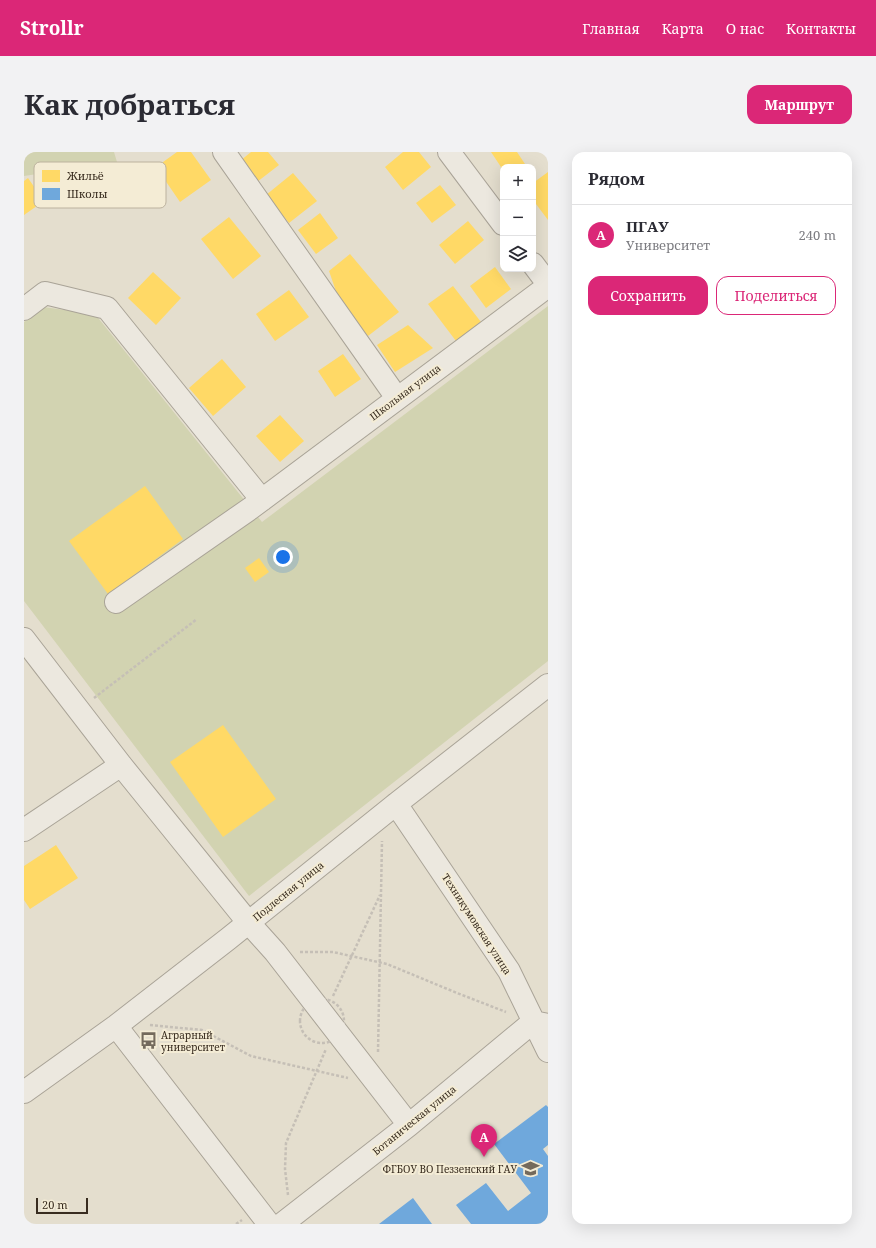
<!DOCTYPE html>
<html lang="ru">
<head>
<meta charset="utf-8">
<style>
  :root { --surface:#fff; --page:#f2f2f3; --text:#2b2b33; --muted:#7c7c81; --line:#e1e1e2; --accent:#db2777 }
  body { margin:0; font-family:"Noto Serif",serif; background:var(--page); color:var(--text) }
  .controls { position:absolute; right:12px; top:12px; display:grid; overflow:hidden; border-radius:8px; box-shadow:0 4px 16px #0002 }
  .controls button { width:36px; height:36px; display:grid; place-items:center; padding:0; border:0; border-bottom:1px solid var(--line); background:var(--surface); color:var(--text); font:20px sans-serif }
  .scale { position:absolute; left:12px; bottom:10px; width:52px; box-sizing:border-box; padding-left:4px; border:2px solid #382c1f; border-top:0; font-size:11px; line-height:14px; white-space:nowrap; color:#382c1f; -webkit-text-stroke:3px #f4ecd5; paint-order:stroke }
  .you { position:absolute; left:259px; top:405px; width:14px; height:14px; margin:-10px; border:3px solid #fff; border-radius:50%; background:#1a73e8; box-shadow:0 0 0 6px #1a73e833 }
  .badge { display:grid; place-items:center; width:26px; height:26px; border-radius:50%; background:var(--accent); color:#fff; font-size:13px; font-weight:700 }
  .pin { position:absolute; translate:-50% -33px; filter:drop-shadow(0 1px 2px #0008) }
  .pin::after { content:''; position:absolute; top:21px; width:14px; height:12px; background:inherit; clip-path:polygon(0 0,100% 0,50% 100%) }
  .list { margin:0; padding:0; list-style:none }
  h2 { display:flex; justify-content:space-between; align-items:center; height:52px; margin:0; padding:0 16px; font-size:17px }
  h2 small { font-size:13px; font-weight:400; color:var(--muted) }
  .list li { display:grid; grid-template-columns:26px 1fr auto; gap:12px; align-items:center; box-sizing:border-box; height:60px; padding:0 16px; border-top:1px solid var(--line) }
  .list b { display:block; font-size:15px; white-space:nowrap }
  .list p { margin:0; font-size:13px; white-space:nowrap; color:var(--muted) }
  .list em { font-size:13px; font-style:normal; color:var(--muted) }
  .actions { display:flex; gap:8px; padding:12px 16px }
  .actions a { flex:1; padding:9px 0; border:1px solid var(--accent); border-radius:12px; text-align:center; font-size:14px; color:var(--accent) }
  .actions .main { background:var(--accent); color:#fff }
  .icon { flex:none; width:22px; height:22px; fill:none; stroke:currentColor; stroke-width:2; stroke-linecap:round; stroke-linejoin:round }
  .map { position:relative; flex:none; width:524px; height:1072px; overflow:hidden; border-radius:12px }
  header { display:flex; align-items:center; gap:24px; box-sizing:border-box; height:56px; padding:0 20px; background:var(--accent); color:#fff }
  header strong { font-size:19px }
  nav { display:flex; gap:22px; margin-inline-start:auto; font-size:14px }
  .intro { display:flex; align-items:center; justify-content:space-between; box-sizing:border-box; height:96px; padding:0 24px }
  h1 { margin:0; font-size:28px }
  .button { padding:10px 18px; border-radius:12px; background:var(--accent); color:#fff; font-size:14px; font-weight:700 }
  main { display:flex; gap:24px; padding:0 24px }
  aside { flex:1; background:var(--surface); border-radius:12px; box-shadow:0 4px 16px #0002 }
  .map>svg:first-child { display:block }
</style>
</head>
<body>
<header>
<strong>Strollr</strong>
<nav><a>Главная</a><a>Карта</a><a>О нас</a><a>Контакты</a></nav>
</header>
<div class="intro"><h1>Как добраться</h1><a class="button">Маршрут</a></div>
<main>
<div class="map">
<svg width="524" height="1072" viewBox="0 0 524 1072">
  <rect width="100%" height="100%" fill="#e4dece"/>
  <path fill="#d2d3b1" d="M0 0H90L93 10 0 24Z
    M524 154V509L225 744 0 449V170L19 155 71 162 238 370Z"/>
  <path fill="#ffd966" d="M153 0H167L187 28 156 50 132 15Z
    M227 0H244L255 13 233 30 216 9Z
    M379 0H395L407 15 379 38 361 15Z
    M467 0H493L503 15H479V18Z
    M524 20V68L509 48V31Z
    M269 21 293 49 265 71 242 43Z
    M4 26 20 49 0 63V29Z
    M416 33 432 53 408 71 392 51Z
    M296 61 314 86 292 102 274 78Z
    M205 65 237 104 209 127 177 87Z
    M444 69 460 88 431 112 415 93Z
    M326 102 375 160 344 184 315 148 305 119Z
    M471 115 487 137 462 156 446 134Z
    M129 120 157 146 132 173 104 146Z
    M429 134 457 170 432 189 404 152Z
    M265 138 285 165 251 189 232 162Z
    M384 173 409 196 371 220 353 193Z
    M319 202 337 227 311 245 294 219Z
    M198 207 222 235 189 264 165 236Z
    M256 263 280 289 256 310 232 284Z
    M121 334 159 387 84 442 45 389Z
    M235 406 245 420 231 430 221 416Z
    M199 573 252 647 199 685 146 610Z
    M32 693 54 726 6 757 0 748V714Z"/>
  <path fill="#6fa8dc" d="M522 953 524 955V993L519 997 524 1004V1072H447L432 1053 462 1031 484 1059 507 1041 470 992Z
    M389 1046 408 1072H355Z"/>
  <g fill="none" stroke-linecap="round" stroke-linejoin="round">
    <defs>
      <path id="minor" d="M200 0 373 246
        M425 0 479 72
        M509 112 524 132
        M0 157 21 141 83 156 238 348
        M92 450 227 356 524 134
        M0 487 97 613 224 770 251 800 385 973
        M372 652 485 819 524 899
        M0 678 97 613
        M92 874 245 1072
        M0 940 92 874 204 787 372 652 524 533
        M258 1072 385 973 509 870 524 873"/>
    </defs>
    <use href="#minor" stroke="#a9a397" stroke-width="24"/>
    <path stroke="#c5bfb6" stroke-width="2.5" stroke-dasharray="3 2" stroke-linecap="butt" d="M70 546 173 467
      M276 800H309L363 812 433 841 482 860
      M309 844 356 743
      M276 869a22 22 0 1 1 44 0a22 22 0 1 1-44 0Z
      M126 873 178 878 227 904 324 926
      M354 900 358 689
      M264 1043 261 1017 262 991 302 897
      M212 1072 218 1068"/>
    <use href="#minor" stroke="#ece8df" stroke-width="22"/>
  </g>
  <defs>
    <symbol id="bus-bare" viewBox="-9 -9 18 18"><path d="M-5-6H5V4H4V6H2V4H-2V6H-4V4H-5ZM-3.5-4V0h7V-4ZM-3.5 1.2v1.5H-2V1.2ZM2 1.2v1.5H3.5V1.2Z" fill="#746a5c" stroke="#f4ecd5" stroke-width="2.5" paint-order="stroke"/></symbol>
    <symbol id="university-bare" viewBox="-9 -9 18 18"><path d="M0-5L7-2L0 1L-7-2ZM-4 1L0 2.5L4 1V4Q0 6-4 4Z" fill="#746a5c" stroke="#f4ecd5" stroke-width="2.5" paint-order="stroke"/></symbol>
  </defs>
  <g fill-rule="evenodd">
    <use href="#bus-bare" x="112" y="876" width="25" height="25"/>
    <use href="#university-bare" x="494" y="1004" width="25" height="25"/>
  </g>
  <g text-anchor="middle" stroke-width="4" stroke-linejoin="round" paint-order="stroke">
    <g font-size="10" fill="#382c1f" stroke="#f4ecd5">
      <text transform="translate(381 240) rotate(-37)" y="4">Школьная улица</text>
      <text transform="translate(264 739) rotate(-39)" y="4">Подлесная улица</text>
      <text transform="translate(453 772) rotate(57)" y="4">Техникумовская улица</text>
      <text transform="translate(390 968) rotate(-39)" y="4">Ботаническая улица</text>
    </g>
    <g font-size="10" fill="#382c1f" stroke="#f4ecd5" text-anchor="start">
      <text x="137" y="887">Аграрный<tspan x="137" dy="12">университет</tspan></text>
      <text x="493" y="1021" text-anchor="end">ФГБОУ ВО Пеззенский ГАУ</text>
    </g>
  </g>
  <rect x="10" y="10" width="132" height="46" rx="6" fill="#f4ecd5" stroke="#bcb29e" stroke-width="1"/>
  <rect x="18" y="18" width="18" height="12" fill="#ffd966"/>
  <rect x="18" y="36" width="18" height="12" fill="#6fa8dc"/>
  <g font-size="11" fill="#382c1f">
    <text x="43" y="28">Жильё</text>
    <text x="43" y="46">Школы</text>
  </g>
</svg>
<div class="controls">
<button>+</button>
<button>−</button>
<button><svg class="icon" aria-label="layers" viewBox="0 0 24 24"><path d="M12 4l9 5-9 5-9-5zM3 14l9 5 9-5"/></svg></button>
</div>
<div class="scale">20 m</div>
<div class="you"></div>
<div class="pin badge" style="left:460px;top:1005px">A</div>
</div>
<aside>
<h2>Рядом<small></small></h2>
<ul class="list">
<li><span class="badge">A</span><div><b>ПГАУ</b><p>Университет</p></div><em>240 m</em></li>
</ul>
<div class="actions"><a class="main">Сохранить</a><a>Поделиться</a></div>
</aside>
</main>
</body>
</html>
